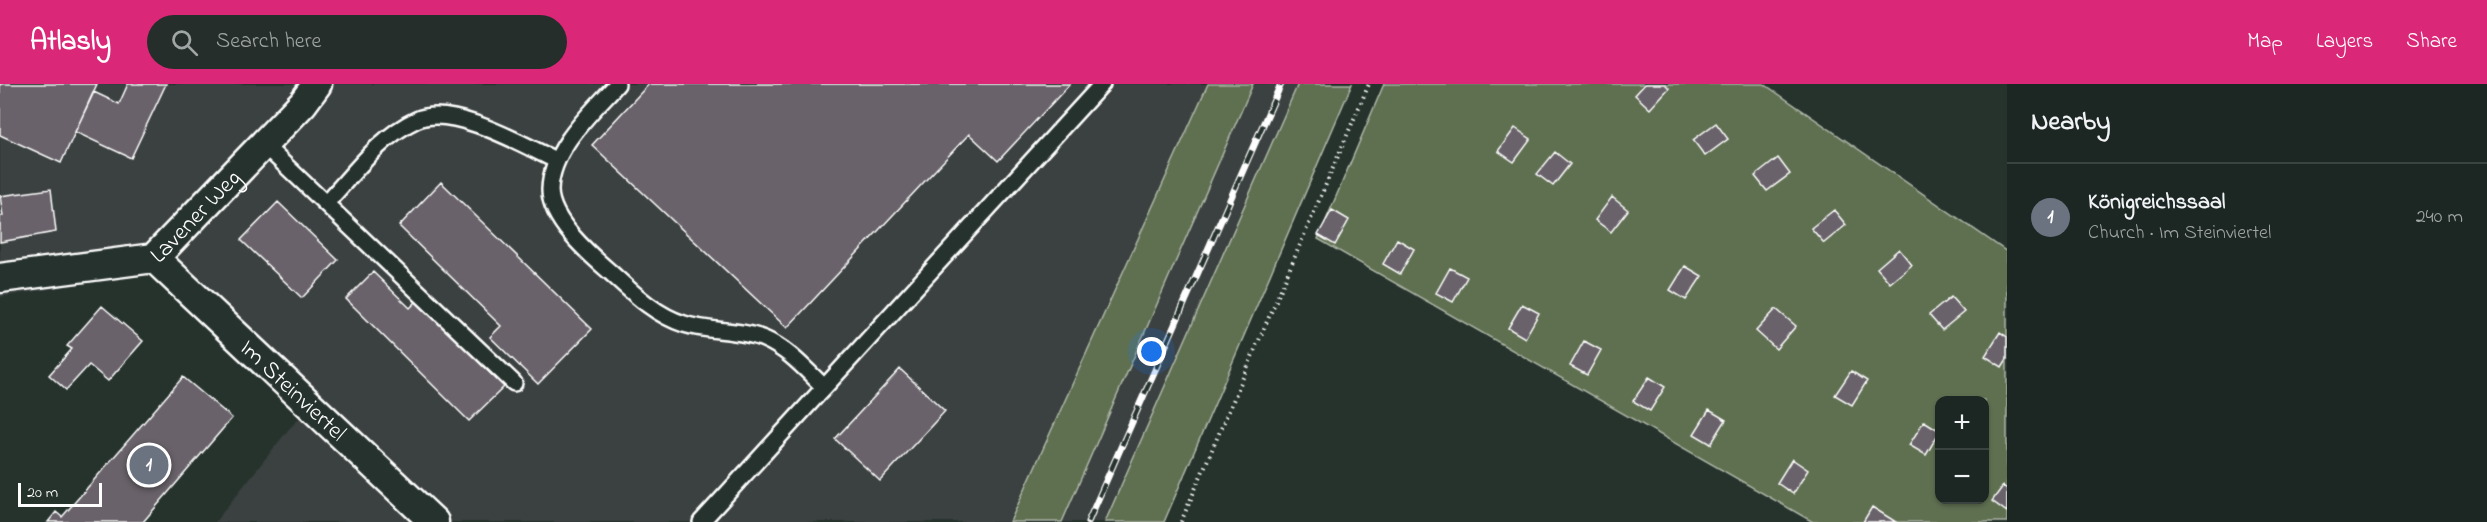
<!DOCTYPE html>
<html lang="en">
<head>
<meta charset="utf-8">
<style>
  :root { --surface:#1c2622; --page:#252e2a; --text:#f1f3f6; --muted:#a0a5a5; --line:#3a4340; --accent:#db2777 }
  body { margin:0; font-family:"Indie Flower",sans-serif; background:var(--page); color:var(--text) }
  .controls { position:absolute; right:18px; bottom:18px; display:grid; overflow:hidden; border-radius:12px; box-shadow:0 2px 4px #0004 }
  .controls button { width:54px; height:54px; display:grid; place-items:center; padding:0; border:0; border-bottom:2px solid var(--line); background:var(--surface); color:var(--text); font:30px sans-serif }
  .scale { position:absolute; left:18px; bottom:15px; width:84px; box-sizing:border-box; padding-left:6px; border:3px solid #fff; border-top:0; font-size:16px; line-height:21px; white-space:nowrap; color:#fff; -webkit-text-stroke:4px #26332d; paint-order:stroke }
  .you { position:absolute; left:1152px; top:268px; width:21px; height:21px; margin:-15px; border:4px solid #fff; border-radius:50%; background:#1a73e8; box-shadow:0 0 0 9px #1a73e833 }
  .badge { display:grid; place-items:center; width:39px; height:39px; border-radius:50%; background:var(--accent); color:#fff; font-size:20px; font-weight:700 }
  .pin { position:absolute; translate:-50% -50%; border:3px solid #fff; box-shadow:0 2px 6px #0006 }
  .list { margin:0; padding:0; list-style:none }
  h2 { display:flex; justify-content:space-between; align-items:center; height:78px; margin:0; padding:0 24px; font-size:26px }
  h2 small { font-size:20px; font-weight:400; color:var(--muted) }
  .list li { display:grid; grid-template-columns:39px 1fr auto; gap:18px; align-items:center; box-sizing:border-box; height:108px; padding:0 24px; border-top:2px solid var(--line) }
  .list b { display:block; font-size:22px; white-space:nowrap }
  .list p { margin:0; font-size:20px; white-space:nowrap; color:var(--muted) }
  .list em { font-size:20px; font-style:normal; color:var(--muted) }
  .icon { flex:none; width:33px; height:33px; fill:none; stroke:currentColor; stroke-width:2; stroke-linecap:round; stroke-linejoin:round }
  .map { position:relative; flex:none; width:2007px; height:438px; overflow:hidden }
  header { display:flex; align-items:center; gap:36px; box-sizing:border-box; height:84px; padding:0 30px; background:var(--accent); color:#fff }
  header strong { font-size:28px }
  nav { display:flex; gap:33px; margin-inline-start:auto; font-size:21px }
  .search { width:420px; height:54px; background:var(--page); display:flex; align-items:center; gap:15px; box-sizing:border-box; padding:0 21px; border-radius:33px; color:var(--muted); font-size:22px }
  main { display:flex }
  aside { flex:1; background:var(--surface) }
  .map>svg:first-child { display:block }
</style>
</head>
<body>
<header>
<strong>Atlasly</strong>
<div class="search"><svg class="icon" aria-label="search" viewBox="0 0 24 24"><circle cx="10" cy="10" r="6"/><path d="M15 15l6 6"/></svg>Search here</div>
<nav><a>Map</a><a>Layers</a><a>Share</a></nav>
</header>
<main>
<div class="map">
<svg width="2007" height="438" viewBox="0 0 2007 438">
  <rect width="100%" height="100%" fill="#26332d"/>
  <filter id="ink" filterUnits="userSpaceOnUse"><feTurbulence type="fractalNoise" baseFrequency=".0167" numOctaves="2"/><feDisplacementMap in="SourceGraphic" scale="12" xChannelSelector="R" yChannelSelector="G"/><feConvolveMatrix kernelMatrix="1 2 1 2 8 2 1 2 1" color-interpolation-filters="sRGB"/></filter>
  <g filter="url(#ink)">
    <path fill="#3a413f" d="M0 0H1208L1010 438H215L288 346 321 311 172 168 133 191 0 213Z
      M1253 0H1298L1105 438H1062Z"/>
    <path fill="#5f6f51" stroke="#afb7a8" stroke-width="1.5" fill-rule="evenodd" d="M1208 0H1253L1062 438H1010Z
      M1298 0H1352L1164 438H1105Z
      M1384 0H1764L2007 168V438H1813L1318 155ZM1940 316H1984V416H1940Z"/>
    <path fill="#69626a" stroke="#fff" stroke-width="1.5" d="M0 0H97L61 79 0 51Z
      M128 0H166L131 74 75 48 94 8 119 20Z
      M649 0H1070L998 77 969 50 787 244 592 61Z
      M1645 0H1665L1669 4 1650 25 1635 11Z
      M1716 39 1728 55 1705 72 1693 56Z
      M1515 44 1531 55 1514 78 1498 67Z
      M1555 68 1570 80 1553 102 1537 90Z
      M1778 74 1790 90 1767 107 1755 92Z
      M441 98 592 245 538 300 490 253 501 242 399 142Z
      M51 105 56 148 0 158V132H3L0 112Z
      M1612 113 1628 126 1611 148 1595 136Z
      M278 118 338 176 302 214 241 156Z
      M1332 126 1349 136 1335 161 1318 151Z
      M1834 126 1846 141 1824 159 1811 144Z
      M1397 155 1414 165 1400 190 1383 180Z
      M1899 165 1912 181 1890 199 1877 184Z
      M1685 182 1702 192 1686 216 1670 206Z
      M1450 184 1467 193 1453 218 1436 209Z
      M373 188 410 224 417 217 504 303 469 337 346 215Z
      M1951 213 1964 228 1942 246 1929 231Z
      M1522 220 1539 229 1525 254 1508 244Z
      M102 222 143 257 108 297 89 281 66 306 49 291 72 265 67 262Z
      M1776 225 1796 242 1776 265 1756 247Z
      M2000 248 2007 253V275L2002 283 1985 272Z
      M1584 257 1601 266 1587 291 1570 282Z
      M900 285 945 327 880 397 835 355Z
      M1851 287 1867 297 1852 321 1835 311Z
      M183 293 232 334 143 438H48L56 428 62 433Z
      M1649 293 1665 303 1650 327 1633 317Z
      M1709 326 1726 336 1711 360 1694 350Z
      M1924 337 1940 347 1926 371 1909 361Z
      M1792 375 1808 386 1793 410 1777 399Z
      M2003 402 2007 405V428L1992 417Z
      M1872 423 1896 438H1863Z"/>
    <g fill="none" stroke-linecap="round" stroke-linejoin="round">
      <defs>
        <path id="service" d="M617 0C592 28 551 64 550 106 550 136 589 170 610 188 632 208 655 231 684 240 709 248 740 245 764 255 788 265 806 286 824 303
          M263 60 514 299
          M326 119C353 91 379 53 416 36 451 19 524 61 557 77
          M701 438 1102 0"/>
        <g id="minor">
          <path id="s1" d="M154 174 434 438"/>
          <path id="s2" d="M0 194 154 174 303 19 317 0"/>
        </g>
      </defs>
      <use href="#service" stroke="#fff" stroke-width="20"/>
      <use href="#minor" stroke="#fff" stroke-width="33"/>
      <path stroke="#fff" stroke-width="4" stroke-dasharray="1.5 4.5" stroke-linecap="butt" d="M1181 438 1369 0"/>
      <use href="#service" stroke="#26332d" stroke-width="15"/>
      <use href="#minor" stroke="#26332d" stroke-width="28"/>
      <defs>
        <path id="rail" d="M1088 438 1281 0"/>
      </defs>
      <use href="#rail" stroke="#fff" stroke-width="7"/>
      <use href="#rail" stroke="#26332d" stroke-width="4.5" stroke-dasharray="14" stroke-linecap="butt"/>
    </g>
  </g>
  <g text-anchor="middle" stroke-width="5" stroke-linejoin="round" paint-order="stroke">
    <g font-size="24" fill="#fff" stroke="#26332d">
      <text dy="8" stroke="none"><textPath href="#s2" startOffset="214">Lavener Weg</textPath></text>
      <text dy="8" stroke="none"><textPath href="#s1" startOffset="192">Im Steinviertel</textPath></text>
    </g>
  </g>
</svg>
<div class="controls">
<button>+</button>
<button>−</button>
</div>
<div class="scale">20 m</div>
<div class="you"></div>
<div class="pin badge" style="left:149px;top:381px;background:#6b7280">1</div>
</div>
<aside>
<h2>Nearby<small></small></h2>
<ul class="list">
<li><span class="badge" style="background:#6b7280">1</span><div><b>Königreichssaal</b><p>Church · Im Steinviertel</p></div><em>240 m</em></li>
</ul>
</aside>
</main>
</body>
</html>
